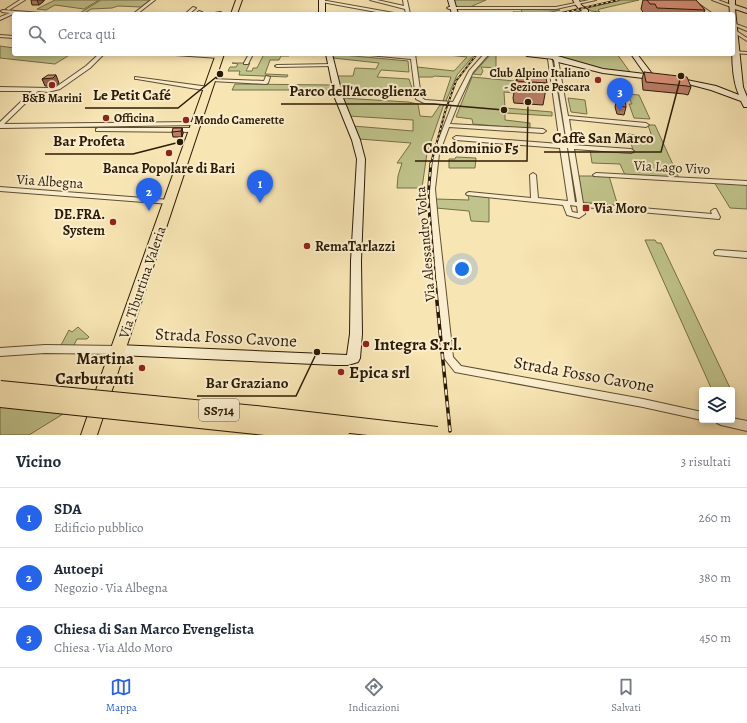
<!DOCTYPE html>
<html lang="it">
<head>
<meta charset="utf-8">
<style>
  :root { --surface:#fff; --page:#f6f6f7; --text:#1f2937; --muted:#747a83; --line:#e0e1e3; --accent:#2563eb }
  body { margin:0; font-family:Alegreya,serif; background:var(--page); color:var(--text) }
  .controls { position:absolute; right:12px; bottom:12px; display:grid; overflow:hidden; border-radius:4px; box-shadow:0 2px 6px #0003 }
  .controls button { width:36px; height:36px; display:grid; place-items:center; padding:0; border:0; border-bottom:1px solid var(--line); background:var(--surface); color:var(--text); font:20px sans-serif }
  .you { position:absolute; left:462px; top:269px; width:14px; height:14px; margin:-10px; border:3px solid #fff; border-radius:50%; background:#1a73e8; box-shadow:0 0 0 6px #1a73e833 }
  .badge { display:grid; place-items:center; width:26px; height:26px; border-radius:50%; background:var(--accent); color:#fff; font-size:13px; font-weight:700 }
  .pin { position:absolute; translate:-50% -33px; filter:drop-shadow(0 1px 2px #0008) }
  .pin::after { content:''; position:absolute; top:21px; width:14px; height:12px; background:inherit; clip-path:polygon(0 0,100% 0,50% 100%) }
  .list { margin:0; padding:0; list-style:none }
  h2 { display:flex; justify-content:space-between; align-items:center; height:52px; margin:0; padding:0 16px; font-size:17px }
  h2 small { font-size:13px; font-weight:400; color:var(--muted) }
  .list li { display:grid; grid-template-columns:26px 1fr auto; gap:12px; align-items:center; box-sizing:border-box; height:60px; padding:0 16px; border-top:1px solid var(--line) }
  .list b { display:block; font-size:15px; white-space:nowrap }
  .list p { margin:0; font-size:13px; white-space:nowrap; color:var(--muted) }
  .list em { font-size:13px; font-style:normal; color:var(--muted) }
  .icon { flex:none; width:22px; height:22px; fill:none; stroke:currentColor; stroke-width:2; stroke-linecap:round; stroke-linejoin:round }
  .map { position:relative; flex:none; width:747px; height:435px; overflow:hidden }
  .search { position:absolute; background:var(--surface); box-shadow:0 2px 6px #0003; left:12px; right:12px; top:12px; height:44px; display:flex; align-items:center; gap:10px; box-sizing:border-box; padding:0 14px; border-radius:4px; color:var(--muted); font-size:15px }
  .sheet { height:232px; background:var(--surface) }
  nav { display:flex; justify-content:space-around; align-items:center; box-sizing:border-box; height:56px; border-top:1px solid var(--line); background:var(--surface); font-size:11px; color:var(--muted) }
  nav a { display:grid; justify-items:center; gap:2px }
  nav .on { color:var(--accent) }
  .map>svg:first-child { display:block }
</style>
</head>
<body>
<div class="map">
<svg width="747" height="435" viewBox="0 0 747 435">
  <rect width="100%" height="100%" fill="#f8e5b4"/>
  <filter id="stains"><feTurbulence type="fractalNoise" baseFrequency=".005" numOctaves="4"/><feColorMatrix values="0 0 0 0 .2 0 0 0 0 .09 0 0 0 0 .02 0 0 0 .5 -.17"/></filter>
  <radialGradient id="worn" r=".72"><stop offset=".6" stop-color="#630" stop-opacity="0"/><stop offset="1" stop-color="#630" stop-opacity=".3"/></radialGradient>
  <path fill="#c0c38b" stroke="#766f48" d="M55 0H99L84 9 55 5 46 10 37 9Z
    M101 0H150L141 7 118 6 112 8 91 9 84 14H78Z
    M454 0H486L470 7H456Z
    M622 0H639L600 9 598 10 600 12 591 11 587 8Z
    M521 9 559 10H560C544 14 528 16 513 12H522Z
    M0 46 14 48V54H71L55 64 0 58Z
    M264 54H289V56H281L279 60H270L265 74 288 75 287 77 239 75 240 71H228L230 67H236L238 64 232 63H250L246 71H252L253 68H257Z
    M332 54 408 61 409 72 381 70 377 77 409 79 415 97 340 93 337 76H353L355 68 376 69 379 63 333 58Z
    M438 54H475L457 75 446 101H443L451 77 434 76 433 77H418L417 67 454 71 467 57Z
    M491 54H496V68L481 67 483 71 481 75 473 74Z
    M557 54H617L630 72C615 71 567 65 557 54Z
    M472 77 514 81 515 93 504 92 505 108 552 112V116L505 113V120L530 123V129L473 124 472 119 456 117Z
    M235 84 333 85 334 90H232Z
    M627 94 639 95 650 119 634 118 629 104H632Z
    M341 98 408 102 418 104 420 116 432 117 440 105 444 104 427 153 422 188H397L398 176 402 163H397L411 143 359 139 353 126 413 131V120L348 116Z
    M568 98 585 100 587 114 571 112Z
    M648 125H655L679 178 625 175 620 164 592 163 590 149 634 153 628 134 652 137Z
    M456 157 476 158 475 168H449V159H455Z
    M579 176H609L618 206 582 204Z
    M714 182 747 185V209L730 208Z
    M468 195 489 197V222L471 221 469 211 436 208V199L469 200Z
    M645 240H655L657 243H661L731 390H712Z
    M78 327 89 337 87 339H77L73 347H60L69 330 72 332Z
    M34 387 99 394 63 414 29 435H0V407Z"/>
  <g fill="none" stroke-linecap="round" stroke-linejoin="round">
    <defs>
      <path id="street" d="M20 0H25L9 10 6 9Z
        M151 0H155L137 14H133Z
        M321 0 394 13 396 14H387L322 2 320 1Z
        M370 0H377L404 6 403 0H407L410 14H406L405 9Z
        M589 0H596L556 9H449L447 8 449 7H556Z
        M689 0H693L713 14H708Z
        M712 0H718L734 6 731 7Z
        M193 7 196 8 189 14H185Z
        M3 10 41 13 43 14 15 13 0 20V17L10 13 2 12 1 11Z
        M586 10H587V12L578 14H571Z
        M199 11 202 12 200 14H196Z
        M220 12H221V14H209Z
        M733 23 747 28V31L733 25Z
        M733 30H735L747 38V41L733 32Z
        M0 35 14 36V38L0 37Z
        M733 51 747 52V54L733 53Z
        M99 54H104L90 68 60 89 48 92 38 91 4 124 196 122 199 124 198 125 0 128V122L32 91H0V87L48 88 56 87 86 66Z
        M173 54 219 56 221 57 219 58 175 55Z
        M249 54H253L248 64H244V63Z
        M367 54H384L411 56V54H415L421 97 425 100 453 102 469 71 484 54H489L473 72 458 104 450 124 543 129 546 131 543 133 449 127 439 154 435 189 438 221 453 357 461 366 643 399 702 412V420H703H702L643 407 455 372 444 358 430 221 429 189 433 154 452 105 424 103 416 99 411 59 369 55Z
        M548 59 552 60 566 144H567L554 60 556 59 558 60 568 116 646 123 649 125 646 127 569 119 573 145 631 149 634 151 631 153 574 149 583 203 712 214 711 211 714 209H716L720 217 719 219 584 207 585 214 579 218 567 215 563 205 467 195 466 194 467 193 469 192 531 198 530 175 533 173 536 175 538 198 568 201 560 148 456 140 453 138 456 136 560 144ZM567 148H568L577 202H575ZM570 205 577 206 578 213 572 212Z
        M334 64V65L332 66 277 67 275 66 277 65Z
        M266 76 270 77 268 83 266 84 212 81 210 80 212 79 264 81Z
        M135 77 209 87 212 89 209 91 137 79H135Z
        M98 128H195L198 130 195 132 96 131V129Z
        M596 173 747 181V185L594 176 593 175Z
        M0 187 170 200 173 202 170 204 0 191Z
        M718 250 747 252V258L715 255 714 253 715 251Z
        M45 345 118 346 121 347 122 350 121 353 118 354 45 353 0 356V348Z
        M732 418 747 421V431L721 425 717 423 716 420H732Z"/>
      <path id="secondary" d="M319 0H325V14H319Z
        M448 0H454L458 14H452Z
        M573 0H579L581 5 588 10V12C581 13 576 6 573 0Z
        M729 0H735V5L747 9V13L735 9 743 87 747 97V107H744L741 101 711 90 673 80 677 78 716 86 739 95C729 73 733 38 733 14H730Z
        M326 54H332L343 98 360 140 365 159 361 261 362 334 360 358 358 362 348 365H336L118 355 113 354 112 350 113 346 118 345 347 355 350 334 351 261 357 159 352 140 335 98Z
        M524 54 554 55 603 69 645 74 631 54H637L653 75 658 77 651 79 603 73 554 61 553 59 527 56Z"/>
      <path id="primary" d="M236 0H242L237 14H231Z
        M216 54H224L111 393 108 398 103 400 98 398 95 393Z
        M96 407 102 409 104 414 97 435H81L90 409Z"/>
    </defs>
    <use href="#street" stroke="#5e4e31" stroke-width="2"/>
    <use href="#secondary" stroke="#2b1b05" stroke-width="2"/>
    <use href="#primary" stroke="#2b1b05" stroke-width="2"/>
    <use href="#street" fill="#faeece" fill-rule="evenodd"/>
    <use href="#secondary" fill="#faeece" fill-rule="evenodd"/>
    <use href="#primary" fill="#f8e5b4" fill-rule="evenodd"/>
    <defs>
      <path id="rail-far2" d="M557 14 618 0
        M431 164 445 112 456 81 477 54"/>
      <path id="rail-far1" d="M431 163 428 196 435 283"/>
      <path id="rail" d="M435 282 450 431"/>
    </defs>
    <use href="#rail-far2" stroke="#2b1b05" stroke-width="2"/>
    <use href="#rail-far1" stroke="#2b1b05" stroke-width="3"/>
    <use href="#rail" stroke="#2b1b05" stroke-width="3.5"/>
    <use href="#rail-far2" stroke="#faeece" stroke-width="1" stroke-dasharray="2.5" stroke-linecap="butt"/>
    <use href="#rail-far1" stroke="#faeece" stroke-width="1.5" stroke-dasharray="4.5" stroke-linecap="butt"/>
    <use href="#rail" stroke="#faeece" stroke-width="2" stroke-dasharray="6" stroke-linecap="butt"/>
    <defs>
      <path id="highway-bridge" d="M0 389 256 414 437 435
        M0 399 341 435"/>
    </defs>
    <use href="#highway-bridge" stroke="#2b1b05" stroke-width="18" stroke-linecap="butt"/>
    <use href="#highway-bridge" stroke="#f8e5b4" stroke-width="16"/>
  </g>
  <path fill="#ba7c67" stroke="#2b1b05" d="M31 0H44V1L39 5H32Z
    M643 0H696L705 10 703 14H644L641 9Z
    M644 72 691 87 688 95 684 94 643 90 642 79Z
    M517 76 547 83 543 105 514 103 513 98Z
    M617 99 626 107 624 115 617 114 615 107Z
    M182 128 183 133 182 137H173L172 132Z"/>
  <path fill="#976554" stroke="#2b1b05" d="M37 0H44V1L39 5Z
    M56 75 59 83 55 86H45L42 79Z
    M182 128 183 133 182 137 181 131Z"/>
  <path fill="#d89078" stroke="#2b1b05" d="M647 0H696L705 10 657 8 655 4H650Z
    M644 72 687 77 691 87 687 86 646 82Z
    M48 75H56L53 78 42 79Z
    M517 76 546 78 547 83 517 81Z
    M617 99H625L626 107 619 106Z
    M173 128H182L181 131 172 132Z"/>
  <g fill="#8f2418" stroke="#faeece" stroke-width="1.5">
    <circle cx="598" cy="80" r="4"/>
    <circle cx="52" cy="85" r="4"/>
    <circle cx="106" cy="118" r="4"/>
    <circle cx="186" cy="120" r="4"/>
    <circle cx="169" cy="153" r="4"/>
    <rect x="582" y="204" width="8" height="8" rx="2"/>
    <circle cx="113" cy="222" r="4"/>
    <circle cx="307" cy="246" r="4"/>
    <circle cx="366" cy="344" r="4"/>
    <circle cx="142" cy="368" r="4"/>
    <circle cx="341" cy="372" r="4"/>
  </g>
  <g text-anchor="middle" stroke-width="4" stroke-linejoin="round" paint-order="stroke">
    <g font-size="12" font-weight="bold" fill="#2b1b05" stroke="#faeece" text-anchor="start">
      <text x="590" y="77" text-anchor="end">Club Alpino Italiano<tspan x="590" dy="14">- Sezione Pescara</tspan></text>
      <text x="52" y="102" text-anchor="middle">B&amp;B Marini</text>
      <text x="114" y="122">Officina</text>
      <text x="194" y="124">Mondo Camerette</text>
    </g>
    <rect fill="#faeece" stroke="#695a41" stroke-width="1" x="199" y="399" width="40" height="22" rx="3"/>
    <g font-size="13" font-weight="bold" fill="#2b1b05">
      <text x="219" y="415">SS714</text>
    </g>
    <g font-size="14" fill="#2b1b05" stroke="#faeece">
      <text transform="translate(672 167) rotate(3)" y="5">Via Lago Vivo</text>
      <text transform="translate(50 181) rotate(4)" y="5">Via Albegna</text>
      <text transform="translate(425 244) rotate(-95)" y="5">Via Alessandro Volta</text>
      <text transform="translate(142 282) rotate(-71)" y="5">Via Tiburtina Valeria</text>
    </g>
    <g font-size="14" font-weight="bold" fill="#2b1b05" stroke="#faeece" text-anchor="start">
      <text x="169" y="173" text-anchor="middle">Banca Popolare di Bari</text>
      <text x="594" y="213">Via Moro</text>
      <text x="105" y="219" text-anchor="end">DE.FRA.<tspan x="105" dy="16">System</tspan></text>
      <text x="315" y="251">RemaTarlazzi</text>
    </g>
    <g font-size="17" fill="#2b1b05" stroke="#faeece">
      <text transform="translate(226 337) rotate(3)" y="6">Strada Fosso Cavone</text>
      <text transform="translate(584 374) rotate(10)" y="6">Strada Fosso Cavone</text>
    </g>
    <g font-size="17" font-weight="bold" fill="#2b1b05" stroke="#faeece" text-anchor="start">
      <text x="374" y="350">Integra S.r.l.</text>
      <text x="134" y="364" text-anchor="end">Martina<tspan x="134" dy="20">Carburanti</tspan></text>
      <text x="349" y="378">Epica srl</text>
    </g>
  </g>
  <path fill="none" stroke="#2b1b05" stroke-width="1.5" d="M504 110L434 104H281M220 74L178 108H85M681 76L661 152H544M180 142L133 154H45M528 102L527 161H415M317 352L296 396H197"/>
  <g fill="#2b1b05" stroke="#faeece" stroke-width="1.5">
    <circle cx="504" cy="110" r="4"/>
    <circle cx="220" cy="74" r="4"/>
    <circle cx="681" cy="76" r="4"/>
    <circle cx="180" cy="142" r="4"/>
    <circle cx="528" cy="102" r="4"/>
    <circle cx="317" cy="352" r="4"/>
  </g>
  <g font-size="15" text-anchor="middle" font-weight="bold" fill="#2b1b05" stroke="#faeece" stroke-width="4" stroke-linejoin="round" paint-order="stroke">
    <text x="358" y="96">Parco dell'Accoglienza</text>
    <text x="132" y="100">Le Petit Café</text>
    <text x="603" y="143">Caffè San Marco</text>
    <text x="89" y="146">Bar Profeta</text>
    <text x="471" y="153">Condominio F5</text>
    <text x="247" y="388">Bar Graziano</text>
  </g>
  <rect width="100%" height="100%" filter="url(#stains)"/>
  <rect width="100%" height="100%" fill="url(#worn)"/>
</svg>
<div class="controls">
<button><svg class="icon" aria-label="layers" viewBox="0 0 24 24"><path d="M12 4l9 5-9 5-9-5zM3 14l9 5 9-5"/></svg></button>
</div>
<div class="you"></div>
<div class="pin badge" style="left:260px;top:203px">1</div>
<div class="pin badge" style="left:149px;top:211px">2</div>
<div class="pin badge" style="left:620px;top:111px">3</div>
<div class="search"><svg class="icon" aria-label="search" viewBox="0 0 24 24"><circle cx="10" cy="10" r="6"/><path d="M15 15l6 6"/></svg>Cerca qui</div>
</div>
<section class="sheet">
<h2>Vicino<small>3 risultati</small></h2>
<ul class="list">
<li><span class="badge">1</span><div><b>SDA</b><p>Edificio pubblico</p></div><em>260 m</em></li>
<li><span class="badge">2</span><div><b>Autoepi</b><p>Negozio · Via Albegna</p></div><em>380 m</em></li>
<li><span class="badge">3</span><div><b>Chiesa di San Marco Evengelista</b><p>Chiesa · Via Aldo Moro</p></div><em>450 m</em></li>
</ul>
</section>
<nav>
<a class="on"><svg class="icon" aria-label="map" viewBox="0 0 24 24"><path d="M3 6l6-2 6 2 6-2v14l-6 2-6-2-6 2zM9 4v14M15 6v14"/></svg>Mappa</a>
<a><svg class="icon" aria-label="directions" viewBox="0 0 24 24"><path d="M12 3l9 9-9 9-9-9zM9 14v-3h6M13 9l2 2-2 2"/></svg>Indicazioni</a>
<a><svg class="icon" aria-label="saved" viewBox="0 0 24 24"><path d="M7 4h10v16l-5-4-5 4z"/></svg>Salvati</a>
</nav>
</body>
</html>
